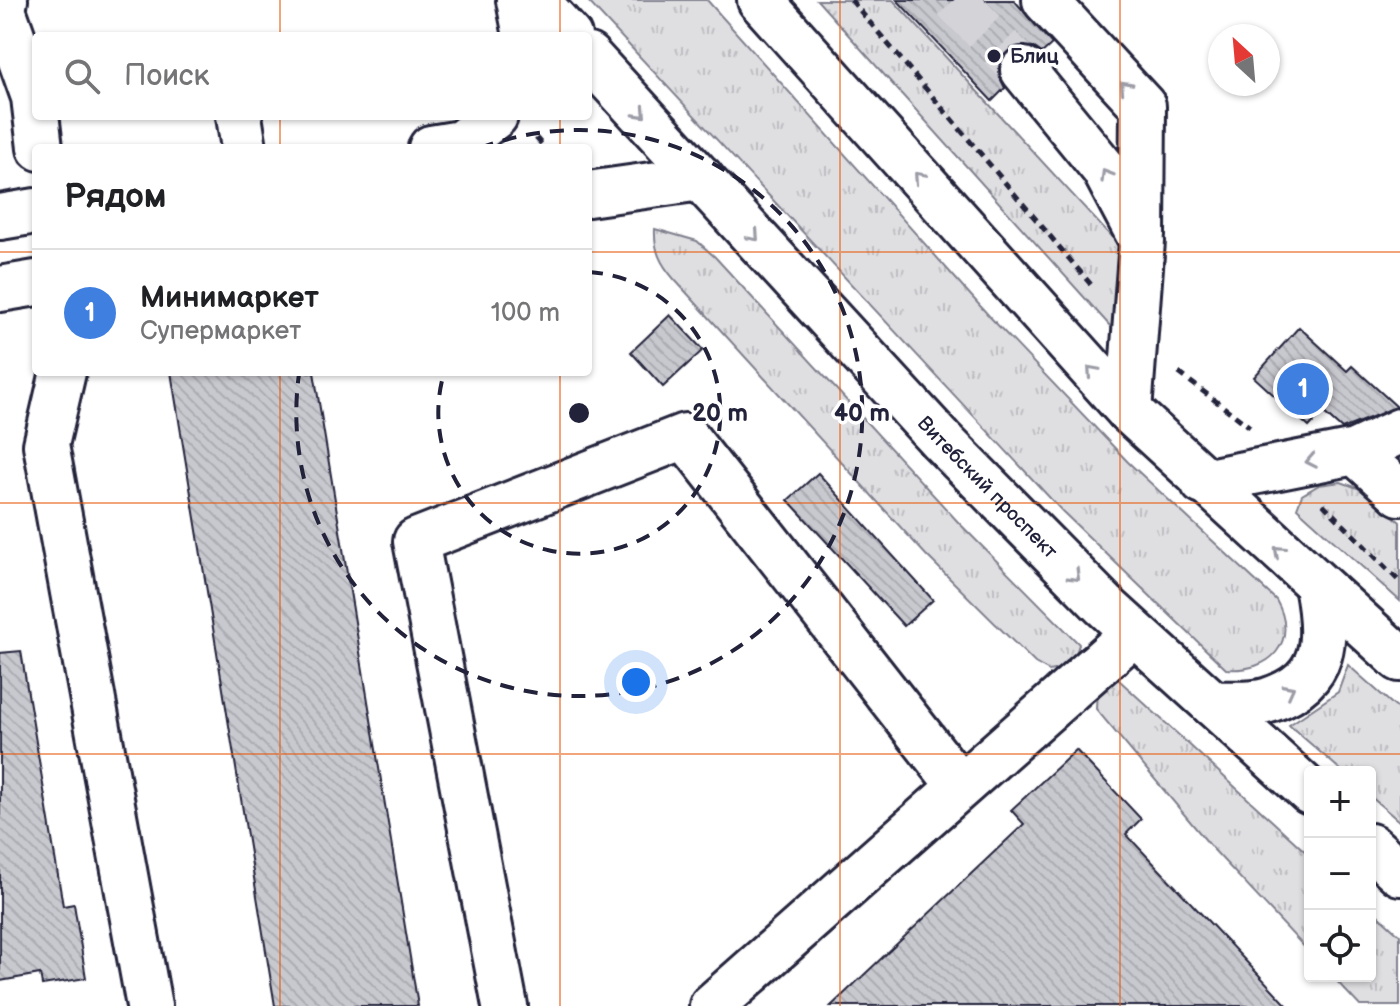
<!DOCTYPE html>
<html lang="ru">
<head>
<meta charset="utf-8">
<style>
  :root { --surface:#fff; --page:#f6f6f6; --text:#202124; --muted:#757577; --line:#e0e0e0; --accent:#22223b }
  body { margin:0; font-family:"Balsamiq Sans",sans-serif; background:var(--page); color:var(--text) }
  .controls { position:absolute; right:24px; bottom:24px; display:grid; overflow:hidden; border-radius:8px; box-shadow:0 2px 6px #0004 }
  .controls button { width:72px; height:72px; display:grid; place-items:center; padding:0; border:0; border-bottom:2px solid var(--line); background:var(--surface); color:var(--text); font:40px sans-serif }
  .compass { position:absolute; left:1208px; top:24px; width:72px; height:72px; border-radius:50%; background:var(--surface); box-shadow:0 2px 6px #0004; rotate:334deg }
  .you { position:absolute; left:636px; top:682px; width:28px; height:28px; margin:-20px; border:6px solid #fff; border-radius:50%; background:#1a73e8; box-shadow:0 0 0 12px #1a73e833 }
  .badge { display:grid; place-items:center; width:52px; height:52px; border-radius:50%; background:var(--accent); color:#fff; font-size:26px; font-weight:700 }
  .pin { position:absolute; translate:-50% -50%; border:4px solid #fff; box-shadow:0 2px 8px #0006 }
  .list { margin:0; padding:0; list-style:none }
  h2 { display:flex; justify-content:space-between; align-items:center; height:104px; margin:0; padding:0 32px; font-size:34px }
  h2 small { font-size:26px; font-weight:400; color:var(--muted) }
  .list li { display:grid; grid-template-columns:52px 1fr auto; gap:24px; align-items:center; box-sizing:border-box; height:128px; padding:0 32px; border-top:2px solid var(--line) }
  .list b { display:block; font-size:30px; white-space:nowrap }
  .list p { margin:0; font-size:26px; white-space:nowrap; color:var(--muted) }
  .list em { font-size:26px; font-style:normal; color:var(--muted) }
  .icon { flex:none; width:44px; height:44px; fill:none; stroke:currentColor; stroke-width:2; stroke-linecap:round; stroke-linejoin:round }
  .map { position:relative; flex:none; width:1400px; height:1006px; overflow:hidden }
  .search { position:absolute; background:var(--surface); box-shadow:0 2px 6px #0004; left:32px; top:32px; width:560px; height:88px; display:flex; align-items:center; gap:20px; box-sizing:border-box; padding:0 28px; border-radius:8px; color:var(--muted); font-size:30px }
  .panel { position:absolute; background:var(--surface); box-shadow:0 2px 6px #0004; left:32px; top:144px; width:560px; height:232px; border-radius:8px }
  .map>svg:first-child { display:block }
</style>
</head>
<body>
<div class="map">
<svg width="1400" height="1006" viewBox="0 0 1400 1006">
  <defs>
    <pattern id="grass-tufts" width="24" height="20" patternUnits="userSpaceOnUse" patternTransform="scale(2)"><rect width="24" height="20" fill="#dfdfe2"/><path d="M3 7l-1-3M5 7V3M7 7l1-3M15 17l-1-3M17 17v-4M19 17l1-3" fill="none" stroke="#bfbfc3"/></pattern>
    <pattern id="building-back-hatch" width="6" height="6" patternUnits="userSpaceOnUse" patternTransform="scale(2)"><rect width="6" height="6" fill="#c8c8cf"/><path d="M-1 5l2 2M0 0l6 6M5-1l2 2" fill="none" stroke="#acacb3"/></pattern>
  </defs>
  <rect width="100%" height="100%" fill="#fff"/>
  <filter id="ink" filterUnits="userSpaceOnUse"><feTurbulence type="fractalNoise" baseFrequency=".0125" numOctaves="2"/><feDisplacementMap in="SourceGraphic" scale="16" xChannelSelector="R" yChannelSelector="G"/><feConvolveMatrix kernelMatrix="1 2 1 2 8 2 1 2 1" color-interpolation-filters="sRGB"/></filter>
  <g filter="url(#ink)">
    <path fill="url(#grass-tufts)" stroke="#80808e" stroke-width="2" d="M587 0H707L990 317 1128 462 1276 600C1300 642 1270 673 1226 669L1062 511Z
      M817 0H893L1119 245 1124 253 1119 336Z
      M655 229 697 241 715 257 959 523 1079 644C1075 661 1066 668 1049 671L1035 663 926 555 674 279C660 263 654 250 655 229Z
      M1341 482 1363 490 1400 522V601L1297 508 1302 495 1319 485Z
      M1348 665 1400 711V822L1370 796V772H1343L1289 725 1338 692Z
      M1106 680H1119L1310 856V953L1214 850 1096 709 1097 688Z
      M1370 908 1400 935V1006H1360L1332 976H1370Z"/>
    <path fill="url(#building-back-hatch)" stroke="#22223b" stroke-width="2" d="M897 0H1014L1052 44 1042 53 1033 47 1020 45 1007 51 1000 60 998 73 1005 88 992 101Z
      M670 315 703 350 663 387 631 352Z
      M1299 327 1347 371 1352 366 1397 407 1342 429 1323 412 1309 427 1254 377Z
      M171 372H314L418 1006H275Z
      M818 473 933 600 904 626 788 500Z
      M21 651 63 906 74 904 86 978 42 985 40 974 0 981V653Z
      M1076 750 1141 819 1126 834 1288 1006H831L1024 824 1011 810Z"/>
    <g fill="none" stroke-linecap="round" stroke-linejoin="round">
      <path stroke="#d3d3d8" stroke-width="44" stroke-dasharray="44 22" stroke-linecap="butt" d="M954 0 1023 70"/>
      <defs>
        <path id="minor" d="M5 0 3 10 34 97 40 148
          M519 0 526 36
          M1045 0 1143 106 1142 235
          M1023 70 1104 169 1142 241 1129 411
          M239 116 244 148
          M431 148 461 143 495 116
          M588 194 701 178
          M0 217 36 211
          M0 289 36 283
          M63 372 46 445 149 1006
          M1355 452 1400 431
          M1203 482 1355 452 1400 493
          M505 1006 416 541 685 436 959 785
          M712 1006 1134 633"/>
        <g id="major">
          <path d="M536 0 569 36"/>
          <path d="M760 0 1129 411 1400 659"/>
          <path id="s1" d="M588 56 941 440 1104 605 1310 792"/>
          <path d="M1213 704C1230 703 1253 706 1269 700 1329 680 1327 638 1317 585"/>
          <path d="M1370 846 1400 873"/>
        </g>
      </defs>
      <use href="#minor" stroke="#22223b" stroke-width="50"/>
      <use href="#major" stroke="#22223b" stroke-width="50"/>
      <path stroke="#22223b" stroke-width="5" stroke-dasharray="8 6" stroke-linecap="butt" d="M851 0 1093 287
        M536 138 545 148
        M1179 373 1250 427
        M1323 504 1400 582"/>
      <use href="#minor" stroke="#fff" stroke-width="44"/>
      <use href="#major" stroke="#fff" stroke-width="44"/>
    </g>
    <defs><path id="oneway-chevron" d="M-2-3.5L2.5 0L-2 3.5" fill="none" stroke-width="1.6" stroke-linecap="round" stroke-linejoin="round" transform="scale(2)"/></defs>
    <g stroke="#9c9ca7">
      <use href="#oneway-chevron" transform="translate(1125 86) rotate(-133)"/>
      <use href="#oneway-chevron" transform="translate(641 113) rotate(47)"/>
      <use href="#oneway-chevron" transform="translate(1106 175) rotate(-121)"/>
      <use href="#oneway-chevron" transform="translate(919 177) rotate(-132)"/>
      <use href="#oneway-chevron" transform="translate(754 236) rotate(48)"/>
      <use href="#oneway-chevron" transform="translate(1092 371) rotate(-132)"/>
      <use href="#oneway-chevron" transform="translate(1311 461) rotate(169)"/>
      <use href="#oneway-chevron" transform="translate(1279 551) rotate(-138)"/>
      <use href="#oneway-chevron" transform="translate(1075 576) rotate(45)"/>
      <use href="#oneway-chevron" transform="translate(1289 690) rotate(-28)"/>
    </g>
  </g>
  <path fill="none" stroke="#e8590c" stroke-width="2" stroke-opacity="0.55" d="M280 0V36M560 0V36M840 0V1006M1120 0V1006M280 116V148M560 116V148M0 252H36M588 252H1400M280 372V1006M560 372V1006M0 503H1400M0 754H1400"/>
  <g fill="none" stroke="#22223b" stroke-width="4" stroke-dasharray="14 10">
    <path d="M589 272A141 141 0 1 1 444 373"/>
    <path d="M480 148A283 283 0 1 1 299 374"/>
  </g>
  <circle fill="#22223b" stroke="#fff" stroke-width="3" cx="994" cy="56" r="8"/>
  <g text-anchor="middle" stroke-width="7" stroke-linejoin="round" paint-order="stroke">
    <g font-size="20" font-weight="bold" fill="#22223b" stroke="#fff" text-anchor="start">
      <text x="1010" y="63">Блиц</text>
    </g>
    <g font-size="20" fill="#22223b" stroke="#fff">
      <text dy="7" stroke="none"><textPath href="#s1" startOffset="588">Витебский проспект</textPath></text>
    </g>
  </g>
  <circle cx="579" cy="413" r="12" fill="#22223b" stroke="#fff" stroke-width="4"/>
  <g font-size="24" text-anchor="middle" font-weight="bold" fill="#22223b" stroke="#fff" stroke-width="7" stroke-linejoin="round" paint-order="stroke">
    <text x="720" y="421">20 m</text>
    <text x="862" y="421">40 m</text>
  </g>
</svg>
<div class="controls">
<button>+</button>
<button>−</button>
<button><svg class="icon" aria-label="locate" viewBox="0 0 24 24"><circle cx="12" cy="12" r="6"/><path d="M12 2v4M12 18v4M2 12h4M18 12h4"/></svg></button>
</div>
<svg class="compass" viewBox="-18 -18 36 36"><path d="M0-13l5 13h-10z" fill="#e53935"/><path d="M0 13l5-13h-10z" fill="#757577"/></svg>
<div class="you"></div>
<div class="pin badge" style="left:1303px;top:389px;background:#3f7fe0">1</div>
<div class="search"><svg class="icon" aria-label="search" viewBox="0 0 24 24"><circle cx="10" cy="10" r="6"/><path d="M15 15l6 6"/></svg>Поиск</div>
<section class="panel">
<h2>Рядом<small></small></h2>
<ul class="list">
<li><span class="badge" style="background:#3f7fe0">1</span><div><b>Минимаркет</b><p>Супермаркет</p></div><em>100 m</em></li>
</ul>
</section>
</div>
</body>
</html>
